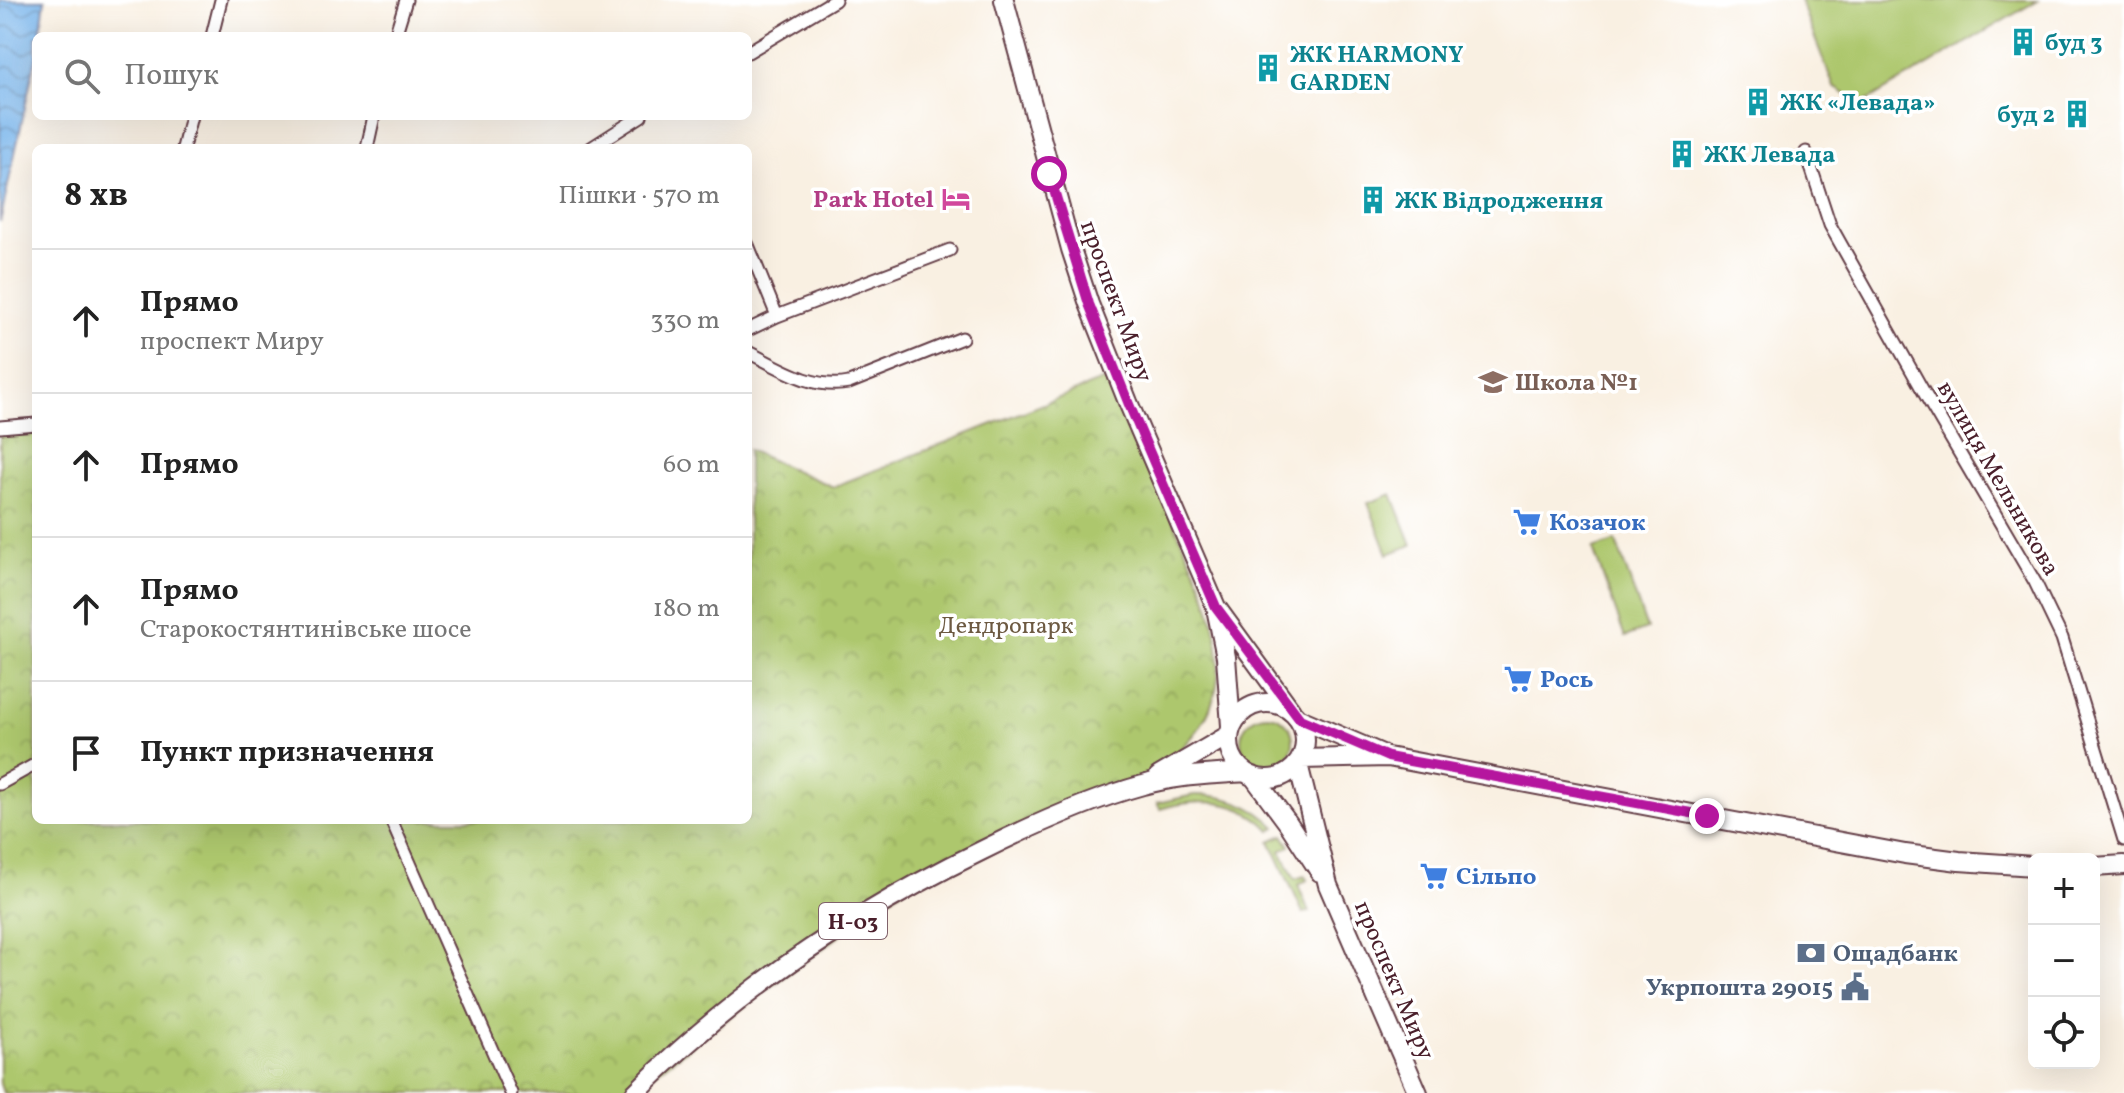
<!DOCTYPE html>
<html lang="uk">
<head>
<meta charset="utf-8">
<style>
  :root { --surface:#fff; --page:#f6f6f6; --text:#222; --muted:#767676; --line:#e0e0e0 }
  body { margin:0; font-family:Vollkorn,serif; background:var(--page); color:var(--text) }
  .controls { position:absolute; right:24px; bottom:24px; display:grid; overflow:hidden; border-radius:12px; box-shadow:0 8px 32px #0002 }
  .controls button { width:72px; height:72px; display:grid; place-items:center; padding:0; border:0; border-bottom:2px solid var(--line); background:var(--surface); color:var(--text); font:40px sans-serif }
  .stop { position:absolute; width:24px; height:24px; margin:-18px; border:6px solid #b5179e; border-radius:50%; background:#fff }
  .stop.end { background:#b5179e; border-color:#fff; box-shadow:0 2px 8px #0008 }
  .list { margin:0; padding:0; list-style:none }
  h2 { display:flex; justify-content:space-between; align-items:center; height:104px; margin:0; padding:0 32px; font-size:34px }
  h2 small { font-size:26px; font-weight:400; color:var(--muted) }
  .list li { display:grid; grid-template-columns:52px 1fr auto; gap:24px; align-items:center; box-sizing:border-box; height:144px; padding:0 32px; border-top:2px solid var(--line) }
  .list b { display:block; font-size:30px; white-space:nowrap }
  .list p { margin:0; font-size:26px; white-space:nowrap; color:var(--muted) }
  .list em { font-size:26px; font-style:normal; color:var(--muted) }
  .icon { flex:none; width:44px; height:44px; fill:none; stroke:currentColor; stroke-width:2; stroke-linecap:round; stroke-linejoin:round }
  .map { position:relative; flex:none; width:2124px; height:1093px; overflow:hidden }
  .search { position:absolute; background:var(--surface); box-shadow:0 8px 32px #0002; left:32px; top:32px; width:720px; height:88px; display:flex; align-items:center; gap:20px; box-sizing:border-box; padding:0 28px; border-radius:12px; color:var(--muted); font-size:30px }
  .panel { position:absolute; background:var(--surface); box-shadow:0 8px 32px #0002; left:32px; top:144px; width:720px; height:680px; border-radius:12px }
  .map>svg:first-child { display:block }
</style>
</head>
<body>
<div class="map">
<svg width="2124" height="1093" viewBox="0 0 2124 1093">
  <defs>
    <pattern id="park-crowns" width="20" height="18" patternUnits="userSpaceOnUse" patternTransform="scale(2)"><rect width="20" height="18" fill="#adc76d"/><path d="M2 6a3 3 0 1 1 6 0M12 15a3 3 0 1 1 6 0" fill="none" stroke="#96aa5f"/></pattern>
    <pattern id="water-waves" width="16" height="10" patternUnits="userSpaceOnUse" patternTransform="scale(2)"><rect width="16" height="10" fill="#79b5eb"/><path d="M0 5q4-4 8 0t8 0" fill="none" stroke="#6593bf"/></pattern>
  </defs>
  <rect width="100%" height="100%" fill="#fff"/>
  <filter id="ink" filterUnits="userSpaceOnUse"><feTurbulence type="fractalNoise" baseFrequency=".0125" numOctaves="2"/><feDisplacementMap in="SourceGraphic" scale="16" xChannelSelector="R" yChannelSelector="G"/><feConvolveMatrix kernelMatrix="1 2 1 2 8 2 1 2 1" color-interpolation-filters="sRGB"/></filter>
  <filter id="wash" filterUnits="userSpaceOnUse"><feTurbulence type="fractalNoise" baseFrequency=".006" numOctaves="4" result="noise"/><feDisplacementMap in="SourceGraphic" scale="32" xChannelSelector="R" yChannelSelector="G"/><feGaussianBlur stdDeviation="1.8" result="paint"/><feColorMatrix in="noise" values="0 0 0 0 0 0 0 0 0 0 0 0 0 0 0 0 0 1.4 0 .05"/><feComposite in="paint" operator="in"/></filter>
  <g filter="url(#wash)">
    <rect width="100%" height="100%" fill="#f9f0e2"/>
    <path fill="#adc76d" stroke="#7c734c" stroke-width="2" d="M1800 0H2038L1862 104 1834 87Z
      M1392 494 1412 545 1388 554 1368 503Z
      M1616 541 1647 629 1625 637 1593 549Z
      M1241 741a26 26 0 1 1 52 0a26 26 0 1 1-52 0Z
      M1194 795C1224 794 1255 805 1276 827L1271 831C1243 799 1198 797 1160 809L1157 803Z
      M1283 835 1290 846 1281 851 1295 879 1305 876 1307 880 1298 885 1309 912 1303 913 1270 841Z"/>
    <path fill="url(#park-crowns)" stroke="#7c734c" stroke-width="2" d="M1112 377C1134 428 1155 479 1177 530 1188 556 1203 582 1210 609 1234 688 1209 738 1141 779L931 868 628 1093H3L0 1083V432L36 429V820H748V450L833 487Z"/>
    <path fill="url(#water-waves)" stroke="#626a8b" stroke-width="2" d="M0 0H45L40 36H36V57L0 222Z"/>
  </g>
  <g filter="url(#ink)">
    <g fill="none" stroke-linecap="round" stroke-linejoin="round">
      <defs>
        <path id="street" d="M212 36 221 0
          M395 36 406 0
          M748 52 835 0
          M183 148 191 116
          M367 148 374 116
          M591 148 641 116
          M1806 152 1830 225 1926 396 2035 582 2062 638 2124 840
          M748 245 777 316
          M748 330 777 316 950 250
          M748 352C780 368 812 390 849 383L962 338
          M0 427 36 424
          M0 784 36 764
          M391 820 511 1093"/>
        <path id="primary" d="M1004 0 1071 249 1089 304 1128 402 1216 607 1291 710
          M1217 613 1226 657 1231 726
          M1229 741a38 38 0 1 1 76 0a38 38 0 1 1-76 0Z
          M1300 719 1382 754
          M1301 759 1388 757 1905 854 1959 861 2034 866
          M1298 764 1328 885 1418 1093
          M1159 776 1229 735
          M1253 776 1288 823 1320 872
          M2094 867 2124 865
          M635 1093C735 992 853 913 981 851 1033 825 1088 800 1143 785 1176 775 1212 775 1245 772"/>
      </defs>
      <use href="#street" stroke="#643e46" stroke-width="15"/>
      <use href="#primary" stroke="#643e46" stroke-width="22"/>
      <use href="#street" stroke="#fff" stroke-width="11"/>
      <use href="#primary" stroke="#fff" stroke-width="18"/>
    </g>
  </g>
  <g fill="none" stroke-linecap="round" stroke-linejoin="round" filter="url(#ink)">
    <path stroke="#b5179e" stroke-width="10" d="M1049 174 1089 304 1128 402 1216 607 1300 719 1388 757 1707 816"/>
  </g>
  <defs>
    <symbol id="building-bare" viewBox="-9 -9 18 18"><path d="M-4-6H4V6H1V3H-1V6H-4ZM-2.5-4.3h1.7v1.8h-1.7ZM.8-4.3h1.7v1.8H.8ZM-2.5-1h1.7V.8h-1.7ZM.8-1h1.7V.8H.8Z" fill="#0f9aa8" stroke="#fff" stroke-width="2.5" paint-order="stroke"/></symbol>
    <symbol id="hotel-bare" viewBox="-9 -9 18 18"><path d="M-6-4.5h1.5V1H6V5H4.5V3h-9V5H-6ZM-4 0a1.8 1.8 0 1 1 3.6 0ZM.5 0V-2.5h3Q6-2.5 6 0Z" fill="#d1479c" stroke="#fff" stroke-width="2.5" paint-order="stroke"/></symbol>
    <symbol id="school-bare" viewBox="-9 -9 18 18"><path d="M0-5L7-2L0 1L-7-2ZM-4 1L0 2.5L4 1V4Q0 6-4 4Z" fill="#8d6e63" stroke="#fff" stroke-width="2.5" paint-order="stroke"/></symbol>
    <symbol id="supermarket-bare" viewBox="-9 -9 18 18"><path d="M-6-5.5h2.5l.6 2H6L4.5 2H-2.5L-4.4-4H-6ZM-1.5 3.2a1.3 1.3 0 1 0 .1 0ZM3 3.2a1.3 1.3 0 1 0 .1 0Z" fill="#3f7fe0" stroke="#fff" stroke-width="2.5" paint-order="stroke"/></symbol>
    <symbol id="bank-bare" viewBox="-9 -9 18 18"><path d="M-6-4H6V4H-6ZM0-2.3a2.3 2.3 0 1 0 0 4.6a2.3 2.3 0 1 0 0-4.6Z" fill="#5c6f8a" stroke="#fff" stroke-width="2.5" paint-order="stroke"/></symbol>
    <symbol id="civic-bare" viewBox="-9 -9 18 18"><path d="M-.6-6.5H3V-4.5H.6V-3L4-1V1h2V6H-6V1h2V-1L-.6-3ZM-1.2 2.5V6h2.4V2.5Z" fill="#5c6f8a" stroke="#fff" stroke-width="2.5" paint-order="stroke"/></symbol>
  </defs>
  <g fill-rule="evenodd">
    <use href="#building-bare" x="2003" y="22" width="40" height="40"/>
    <use href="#building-bare" x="1248" y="48" width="40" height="40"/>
    <use href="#building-bare" x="1738" y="82" width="40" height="40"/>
    <use href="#building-bare" x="2057" y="94" width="40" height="40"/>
    <use href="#building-bare" x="1662" y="134" width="40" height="40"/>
    <use href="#hotel-bare" x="936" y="179" width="40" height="40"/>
    <use href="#building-bare" x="1353" y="180" width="40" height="40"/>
    <use href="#school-bare" x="1473" y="362" width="40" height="40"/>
    <use href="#supermarket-bare" x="1507" y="502" width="40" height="40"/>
    <use href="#supermarket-bare" x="1498" y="659" width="40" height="40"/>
    <use href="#supermarket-bare" x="1414" y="856" width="40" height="40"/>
    <use href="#bank-bare" x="1791" y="933" width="40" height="40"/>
    <use href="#civic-bare" x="1835" y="967" width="40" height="40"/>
  </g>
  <g text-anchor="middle" stroke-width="7" stroke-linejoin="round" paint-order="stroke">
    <rect fill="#fff" stroke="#80626b" stroke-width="2" x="819" y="903" width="68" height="36" rx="6"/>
    <g font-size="22" font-weight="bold" fill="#4a1f2b">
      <text x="853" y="929">Н-03</text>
    </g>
    <g font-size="24" font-weight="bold" fill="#0d838f" stroke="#fff" text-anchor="start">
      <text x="2045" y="50">буд 3</text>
      <text x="1290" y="62">ЖК HARMONY<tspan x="1290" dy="28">GARDEN</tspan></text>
      <text x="1780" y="110">ЖК «Левада»</text>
      <text x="2055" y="122" text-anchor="end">буд 2</text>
      <text x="1704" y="162">ЖК Левада</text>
      <text x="1395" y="208">ЖК Відродження</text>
    </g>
    <g font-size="24" font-weight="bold" fill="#b23c85" stroke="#fff" text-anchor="end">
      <text x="934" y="207">Park Hotel</text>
    </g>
    <g font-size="24" fill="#4a1f2b" stroke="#fff">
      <text transform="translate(1117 301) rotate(70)" y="8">проспект Миру</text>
      <text transform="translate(1999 478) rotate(60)" y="8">вулиця Мельникова</text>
      <text transform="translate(1395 980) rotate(67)" y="8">проспект Миру</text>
    </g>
    <g font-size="24" font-weight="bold" fill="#785e54" stroke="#fff" text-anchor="start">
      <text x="1515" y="390">Школа №1</text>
    </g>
    <g font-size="24" font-weight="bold" fill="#366cbe" stroke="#fff" text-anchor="start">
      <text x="1549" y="530">Козачок</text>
      <text x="1540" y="687">Рось</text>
      <text x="1456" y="884">Сільпо</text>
    </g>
    <g font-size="24" fill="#6d5a42" stroke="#fff">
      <text x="1006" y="633">Дендропарк</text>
    </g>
    <g font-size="24" font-weight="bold" fill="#4e5e75" stroke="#fff" text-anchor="start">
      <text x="1833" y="961">Ощадбанк</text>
      <text x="1833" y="995" text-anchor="end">Укрпошта 29015</text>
    </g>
  </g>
</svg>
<div class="controls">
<button>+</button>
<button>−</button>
<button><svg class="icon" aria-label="locate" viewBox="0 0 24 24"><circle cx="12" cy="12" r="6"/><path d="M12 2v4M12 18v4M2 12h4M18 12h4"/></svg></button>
</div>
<div class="stop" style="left:1049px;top:174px"></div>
<div class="stop end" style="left:1707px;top:816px"></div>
<div class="search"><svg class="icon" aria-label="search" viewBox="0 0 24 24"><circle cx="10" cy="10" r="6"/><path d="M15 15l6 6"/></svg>Пошук</div>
<section class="panel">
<h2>8 хв<small>Пішки · 570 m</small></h2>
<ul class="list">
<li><svg class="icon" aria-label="ahead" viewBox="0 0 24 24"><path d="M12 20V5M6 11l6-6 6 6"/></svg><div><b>Прямо</b><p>проспект Миру</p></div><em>330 m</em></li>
<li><svg class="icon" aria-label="ahead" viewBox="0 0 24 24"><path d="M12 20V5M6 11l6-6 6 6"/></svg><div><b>Прямо</b></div><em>60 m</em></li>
<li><svg class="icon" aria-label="ahead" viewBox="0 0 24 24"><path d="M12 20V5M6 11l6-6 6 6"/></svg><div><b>Прямо</b><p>Старокостянтинівське шосе</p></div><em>180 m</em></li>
<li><svg class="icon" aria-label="arrive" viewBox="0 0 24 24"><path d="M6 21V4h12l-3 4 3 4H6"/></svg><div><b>Пункт призначення</b></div></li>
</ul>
</section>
</div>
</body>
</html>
